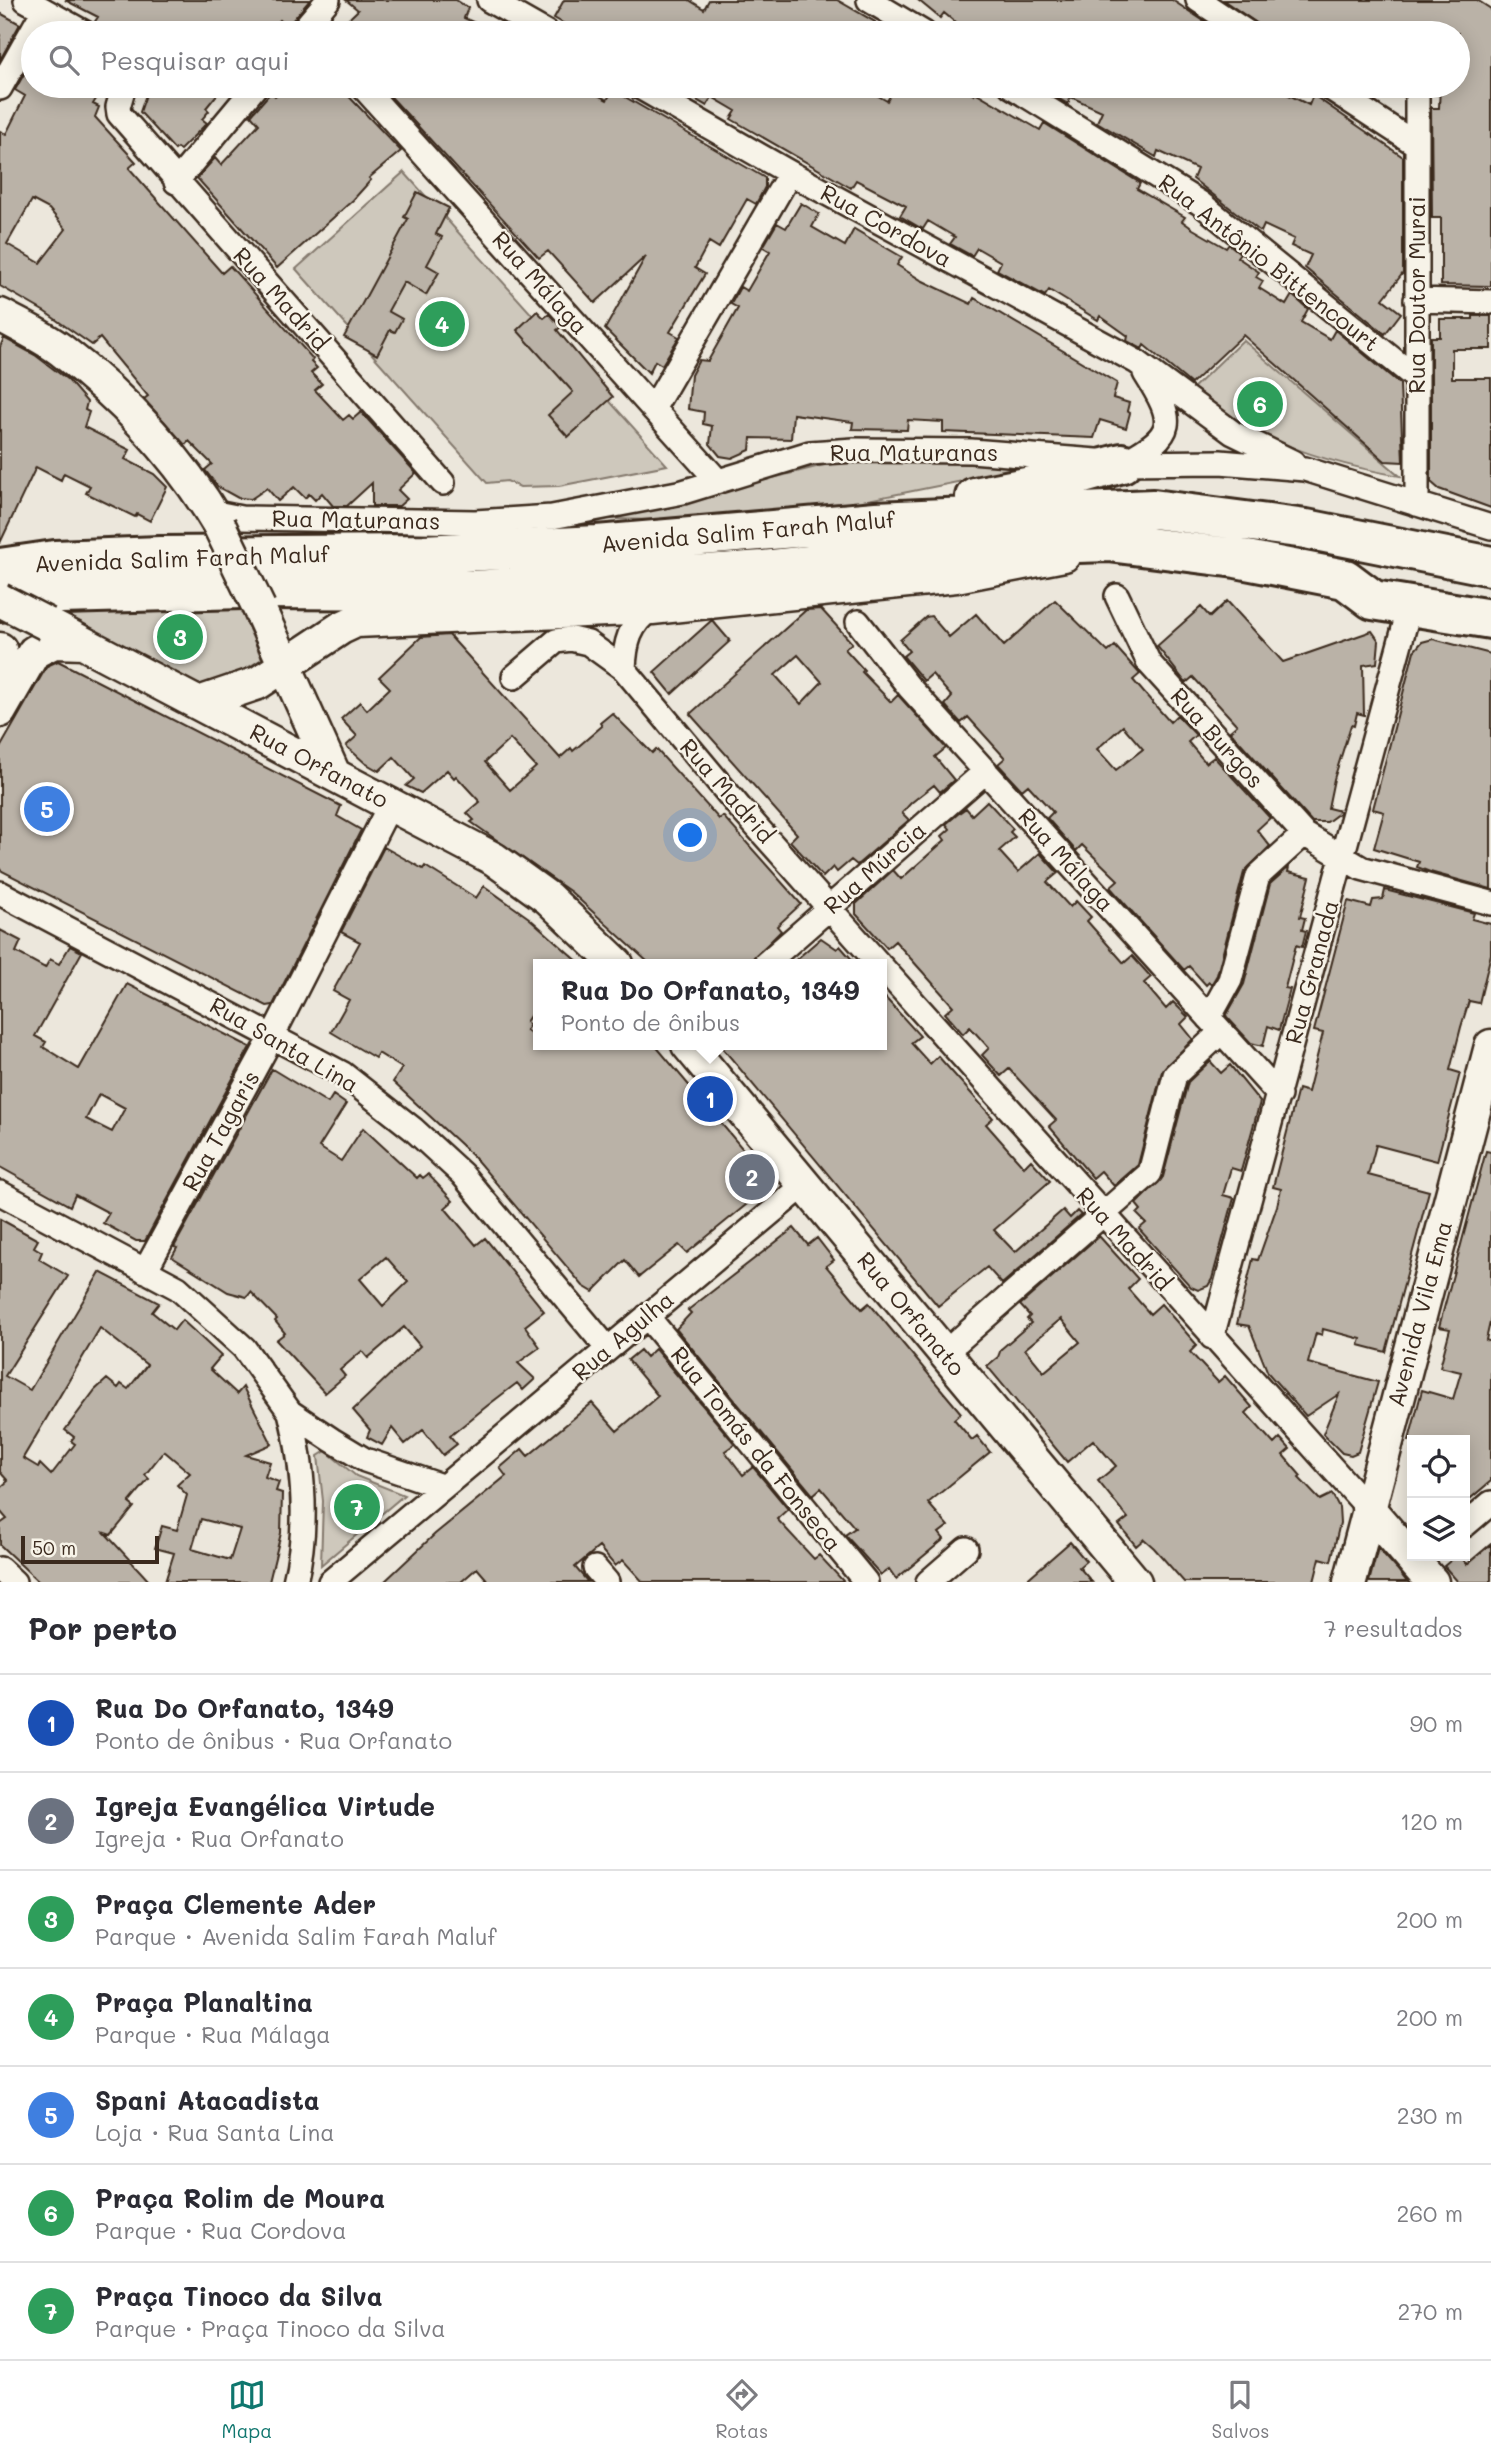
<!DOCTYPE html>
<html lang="pt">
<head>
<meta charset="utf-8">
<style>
  :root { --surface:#fff; --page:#f7f7f7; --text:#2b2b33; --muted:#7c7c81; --line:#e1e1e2; --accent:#0f766e }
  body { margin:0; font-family:Mali,sans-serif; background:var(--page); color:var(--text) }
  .controls { position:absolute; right:21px; bottom:21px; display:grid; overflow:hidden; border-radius:0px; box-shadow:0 4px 18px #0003 }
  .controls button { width:63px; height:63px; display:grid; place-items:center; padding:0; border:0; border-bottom:2px solid var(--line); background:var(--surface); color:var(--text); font:35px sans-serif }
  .scale { position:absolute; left:21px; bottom:18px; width:138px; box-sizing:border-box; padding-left:7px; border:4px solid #3b2a1e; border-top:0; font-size:19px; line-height:24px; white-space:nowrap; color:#3b2a1e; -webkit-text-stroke:5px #f7f3e8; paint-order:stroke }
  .you { position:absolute; left:691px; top:836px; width:24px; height:24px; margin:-18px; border:5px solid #fff; border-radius:50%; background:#1a73e8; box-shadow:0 0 0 10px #1a73e833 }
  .badge { display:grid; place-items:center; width:46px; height:46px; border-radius:50%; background:var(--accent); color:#fff; font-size:23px; font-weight:700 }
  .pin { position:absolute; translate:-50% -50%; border:4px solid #fff; box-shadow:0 2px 7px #0006 }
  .popup { position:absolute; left:533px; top:959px; width:354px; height:91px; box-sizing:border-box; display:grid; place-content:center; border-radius:0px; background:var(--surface); filter:drop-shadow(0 2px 5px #0005); font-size:23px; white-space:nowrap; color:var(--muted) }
  .popup b { font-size:26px; color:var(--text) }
  .popup::after { content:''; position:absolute; left:50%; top:100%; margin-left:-14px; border:14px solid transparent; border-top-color:var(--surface) }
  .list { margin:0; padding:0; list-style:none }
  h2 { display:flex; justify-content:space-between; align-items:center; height:91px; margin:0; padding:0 28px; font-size:30px }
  h2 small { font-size:23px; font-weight:400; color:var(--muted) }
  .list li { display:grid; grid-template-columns:46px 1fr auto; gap:21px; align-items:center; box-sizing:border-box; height:98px; padding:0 28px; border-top:2px solid var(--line) }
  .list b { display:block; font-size:26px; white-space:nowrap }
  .list p { margin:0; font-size:23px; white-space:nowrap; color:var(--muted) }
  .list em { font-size:23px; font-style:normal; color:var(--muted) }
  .icon { flex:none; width:38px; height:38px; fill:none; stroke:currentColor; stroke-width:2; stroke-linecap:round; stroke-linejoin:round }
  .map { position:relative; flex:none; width:1491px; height:1582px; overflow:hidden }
  .search { position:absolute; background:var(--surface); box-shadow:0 4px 18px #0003; left:21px; right:21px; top:21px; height:77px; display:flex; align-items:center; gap:18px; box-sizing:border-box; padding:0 24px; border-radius:38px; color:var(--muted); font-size:26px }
  .sheet { height:777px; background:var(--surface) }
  nav { display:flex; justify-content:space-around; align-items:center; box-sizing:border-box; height:98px; border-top:2px solid var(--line); background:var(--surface); font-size:19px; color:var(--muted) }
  nav a { display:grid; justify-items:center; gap:4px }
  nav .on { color:var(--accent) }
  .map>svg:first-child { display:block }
</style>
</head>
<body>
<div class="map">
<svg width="1491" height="1582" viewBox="0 0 1491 1582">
  <rect width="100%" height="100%" fill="#ece7dc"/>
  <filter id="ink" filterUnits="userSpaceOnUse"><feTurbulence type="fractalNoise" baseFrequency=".0143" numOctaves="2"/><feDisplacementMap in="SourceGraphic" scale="14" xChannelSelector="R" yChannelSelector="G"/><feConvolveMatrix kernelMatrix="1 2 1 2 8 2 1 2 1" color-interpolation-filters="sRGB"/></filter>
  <g filter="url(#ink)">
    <path fill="#cec8bc" stroke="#84796d" stroke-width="2" d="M404 172 667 465 559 486 520 487 507 481 487 483 296 269Z
      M1243 340 1400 476C1324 463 1252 438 1188 393Z
      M966 459 1042 465 843 505 652 520 611 519 828 464 869 460Z
      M239 606 262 659 207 692 67 615 152 607Z
      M326 1451 356 1476 404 1495 321 1565 323 1501 318 1456Z"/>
    <path fill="#bab2a7" stroke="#3b2a1e" stroke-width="2" fill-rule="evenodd" d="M65 0H310L287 27 280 20 268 33H112L94 23 98 17Z
      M346 0H456L468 8 464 18 497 33H334L358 10Z
      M564 0H689L704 9 709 0H837L875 22 869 33H580L554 18Z
      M918 0H1172L1222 33H968L944 13 940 18Z
      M1223 0H1477L1491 9V286L1441 285V218H1432L1431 108H1439L1440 86H1458V33H1271Z
      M0 13 20 24 0 60Z
      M33 58V86H104L93 104 99 107 95 117 136 162 129 168 222 273 230 266 313 359 311 362 317 368 311 373 322 384 315 390 343 420 349 415 353 419 361 412 416 473 398 490 407 499 399 506H372V483L347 506H333L322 493 315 500 309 494 305 498 294 487 278 501 267 488 251 499 238 498 218 487 205 470 212 464 189 441 185 445 144 399 148 396 100 338 92 345 45 312 0 286V131L6 134 25 96 15 90ZM32 200 49 209 66 229 40 263 7 244Z
      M149 86H224L206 108 209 111 202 119 207 123 180 150 177 148 175 150 140 112Z
      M287 86H339L401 151 369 178 371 180 353 200 277 268 197 178 215 158 221 165 259 124 251 115 271 92 275 96Z
      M381 86H581L607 100 613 90 765 178V187L756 204 747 199 719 248 709 242 695 268 705 274 670 332 679 337 662 365 655 361 649 373 605 329 646 256 595 303 548 251 539 258Z
      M692 86H861L887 101 896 86H958L974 95 975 92 1040 130 1044 123 1140 183 1137 189 1185 217 1182 221 1193 229 1226 248 1229 244 1240 253 1237 257 1259 272 1256 277 1263 281 1259 288 1286 305 1292 295 1308 309 1301 322 1330 339 1335 330 1400 384 1403 462 1385 461 1243 335 1191 384 1144 345 1142 349 1127 341 1128 336 1100 316 1098 320 1049 290 1045 296 997 270 1001 262 977 248 972 256 950 244 955 237 928 221 923 229 919 227 900 216 906 206 856 180 851 188 731 119 736 111 712 97 707 106 695 99 699 90Z
      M1037 86H1283L1281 91 1309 105 1313 95 1403 157V273L1383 299 1401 313 1385 334 1305 268 1311 255 1291 246 1294 239 1264 225 1261 232 1193 179 1197 169 1158 151 1156 157 1097 122 1102 111 1071 97 1068 104Z
      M417 192 449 208 436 234 442 237 427 265 439 272 426 295 404 282 388 311 402 319 395 332 390 330 377 355 344 337 408 219 404 217Z
      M801 203 819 214 812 227 845 246 854 229 902 257 897 265 921 280 971 304 974 298 1117 383 1113 398 1129 403 1127 411 1130 413 1126 428 1100 420 1094 438 943 432V422L908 420 907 430 852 429 853 422 793 414 791 439 751 438 750 450 732 458 720 456 710 444 712 426 703 424 704 412 688 409 691 375 699 360 708 361 738 308 731 304 740 287 747 291 770 251 763 247 777 223 786 228Z
      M537 311 544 318 549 314 561 327 557 330 613 397 568 437 548 415 573 392 517 330Z
      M1473 316H1491V349H1452V378H1491V508L1439 489 1431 482V337H1440V319H1473Z
      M4 338 35 355 68 380 87 402 85 410 89 412 84 427 130 450 125 459 154 474 167 487 150 521 137 514 135 517 86 493 90 486 64 473 61 480 36 467 0 543V347Z
      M1055 600 1108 652 1115 646 1140 674 1133 680 1145 694 1170 722 1177 715 1196 735 1188 742 1206 763 1214 757 1270 818 1257 830 1270 846 1244 872 1217 975 1211 985 1209 982 1206 985 1189 966 1184 970 1110 887 1118 880 1082 845 1076 851 1047 818 1053 812 1028 785 1022 790 998 764 1005 758 968 717 961 723 951 712 945 705 952 697 932 674 924 681 903 656 909 651 900 640 926 617 931 616 949 637 976 614 1004 646ZM1123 726 1143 749 1116 770 1097 749Z
      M1227 601 1283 662 1372 631 1379 641 1377 663 1363 665 1364 715 1357 713 1354 726 1351 725 1334 779 1328 808 1340 811 1339 813 1327 822H1312L1230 731 1237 725 1193 677 1186 683 1157 646 1201 607 1210 617Z
      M821 609 852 643 845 649 864 670 862 672 891 702 898 695 946 748 935 757 954 780 940 792 934 785 911 803 902 813 909 820 857 865 851 860 837 872 833 867 823 877 790 841 797 834 690 714 806 610ZM798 655 822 682 801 704 775 675Z
      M712 620 730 641 672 694 654 672Z
      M449 635 560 758 571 748 573 751 602 726 600 723 612 713 652 753 656 749 719 819 723 816 801 904 777 926 781 931 748 964H650L571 892 471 822 474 820 467 813 480 802 456 776 454 778 447 770 421 793 406 786 414 779 394 757 379 771 365 763 346 746 357 736 341 719 360 702 367 710 390 688 379 677 421 637ZM510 739 536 767 510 790 485 762Z
      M1433 639 1491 654V889L1430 872 1417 867 1419 862 1374 848 1384 812 1373 809 1414 651 1422 642Z
      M58 661 341 806 337 816 361 830 273 1005 267 1006 0 870V748L47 666Z
      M987 801 1013 829 1010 832 1015 837 999 851 1018 872 1040 853 1058 873 1047 882 1070 907 1076 901 1091 917 1087 921 1124 963 1132 956 1151 977 1144 983 1166 1009 1173 1002 1188 1017 1181 1024 1193 1039 1162 1071 1138 1165 1114 1186 1101 1171 1093 1178 1049 1126 1056 1120 1009 1069 1001 1076 982 1055 989 1048 970 1027 963 1034 945 1013 953 1006 895 941 887 948 856 914V904L893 870 901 879 945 840 942 836 950 829 946 824 959 813 966 808 972 815Z
      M384 847 423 869 425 866 476 898 484 886 529 918 581 964H538V1004L526 1022 530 1025 526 1030 538 1040V1045H655L769 1180 768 1187 687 1253 679 1245 639 1277 625 1260 593 1292 583 1286 474 1157 393 1082 402 1068 378 1053 375 1058 331 1032 349 1000 333 991 360 942 341 932Z
      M1289 867 1288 872 1310 877 1300 917 1305 918 1302 930 1306 931 1302 947 1296 945 1285 988 1290 989 1279 1030 1268 1026 1263 1046 1251 1043 1226 1016 1244 984 1270 884Z
      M1385 890 1474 913 1472 919 1491 924V954L1479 1003 1469 1001 1461 1027 1450 1070 1460 1073 1437 1161 1376 1145 1368 1175 1429 1191 1386 1352 1359 1345 1361 1339 1323 1329 1322 1335 1316 1333 1308 1363 1378 1382 1358 1452 1351 1455 1342 1453 1323 1434 1339 1394 1306 1416 1268 1373 1249 1326 1237 1324 1253 1259 1258 1260 1277 1206 1281 1189 1273 1187 1298 1089 1308 1092 1323 1033 1314 1031 1348 901 1371 907 1373 900 1383 899Z
      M0 930 21 941 16 952 45 968 50 959 59 964 70 946 82 952 35 1036 46 1042 43 1047 79 1069 127 984 250 1047 145 1241H136L103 1223 109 1213 75 1195 70 1206 0 1167ZM99 1094 125 1108 112 1132 86 1119Z
      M821 938 837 949 840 946 856 964H791Z
      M881 993 920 1036 911 1043 930 1064 938 1056 993 1118 986 1124 1008 1149 1024 1167 1031 1160 1050 1181 994 1230 1015 1252 1063 1210 1070 1218 1077 1211 1081 1215 1002 1284 987 1267 938 1306 720 1045H881Z
      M1210 1061 1221 1073 1230 1065 1260 1102 1241 1171 1231 1168 1223 1195 1234 1198 1212 1279 1208 1286 1198 1290 1191 1287 1139 1229 1146 1223 1137 1214 1141 1210 1136 1204 1163 1177 1188 1082Z
      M272 1069 328 1103 333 1095 346 1104 319 1147 341 1161 363 1128 417 1178 420 1175 423 1178 428 1174 453 1201 445 1208 476 1245 485 1238 544 1311 525 1326 540 1347 518 1363 535 1379 523 1390 517 1383 487 1406 450 1436 457 1444 443 1455 423 1430 405 1444 392 1428 382 1445 367 1437 370 1430 353 1410 420 1346 404 1327 368 1358 362 1351 340 1370 345 1376 325 1393 276 1340 285 1333 275 1321 277 1319 251 1292 247 1297 228 1292 172 1257 177 1248 174 1247ZM386 1257 408 1282 383 1306 360 1279Z
      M1486 1151 1491 1152V1318L1486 1340 1491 1342V1481L1465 1503V1440H1409L1422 1390 1453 1399 1461 1372 1440 1367 1450 1329 1439 1327Z
      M0 1219 38 1240 34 1247 42 1252 39 1259 68 1276 5 1376 30 1390 100 1272 159 1303 152 1312 174 1330 182 1320 221 1356 210 1369 237 1394 243 1387 272 1444 246 1455 270 1462 265 1477 279 1482 276 1491 282 1493 281 1533 269 1582H165L174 1553 155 1548 162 1526 177 1530 187 1495 177 1485 190 1473 164 1451 145 1475 149 1479 129 1503 134 1507 111 1535 105 1533 150 1582H39L0 1545V1524L7 1519 0 1511V1488L8 1481 0 1472ZM100 1328 147 1365 128 1389 121 1384 118 1388 107 1379 95 1390 65 1430 74 1437 71 1441 75 1444 51 1475 40 1464 38 1467 23 1458ZM201 1519 240 1529 230 1560 192 1549Z
      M794 1228 808 1245 817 1238 834 1260 826 1266 862 1309 869 1303 961 1413 954 1419 972 1440 977 1436 990 1452 928 1503 948 1526 939 1533 944 1539 896 1579 889 1569 881 1575 857 1548 845 1535 855 1528 821 1488 813 1495 676 1329 691 1313 688 1310Z
      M1099 1236 1138 1279 1128 1289 1150 1314 1161 1304 1197 1345 1190 1352 1218 1382 1225 1376 1252 1407 1246 1413 1274 1444 1280 1438 1290 1449 1283 1455 1301 1476 1299 1478 1320 1500 1332 1494 1339 1507 1340 1523 1331 1561 1320 1558 1314 1582H1184L1154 1548 1144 1539 1136 1546 1119 1525 1128 1518 1098 1481 1116 1466 1093 1440 1067 1462 987 1366 998 1357 1001 1349 1031 1323 1027 1319 1030 1316 1020 1305ZM1061 1319 1080 1342 1044 1372 1025 1349Z
      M655 1349 735 1444 725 1451 743 1475 753 1467 788 1509 777 1519 814 1559 819 1555 844 1582H643L623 1560 615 1566 599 1547 575 1567 588 1582H489L477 1568 461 1582H384L435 1534 506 1476 500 1468 522 1449 528 1456 592 1403 617 1431 658 1396 628 1360 640 1350 646 1357Z
      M1070 1542 1086 1561 1079 1567 1092 1582H1024Z
      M1491 1544V1582H1458L1444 1566 1456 1556H1460L1467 1564Z
      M1378 1548 1397 1569 1407 1582H1369Z"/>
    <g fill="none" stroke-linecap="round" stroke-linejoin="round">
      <defs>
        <path id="street" d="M26 0 85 33
          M489 0 547 33
          M869 0 924 33
          M1198 0 1248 33
          M300 33 328 0
          M124 86 118 107 119 114 443 483
          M362 86 718 481
          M638 86 790 173 1137 362 1233 433 1293 462
          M1011 86 1200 203 1417 379
          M1327 86 1417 145
          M1417 86V504
          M0 88 44 10
          M176 182 256 86
          M1416 300 1491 302
          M653 409 790 173
          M1124 462C1177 434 1176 422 1145 373
          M211 512 241 518 475 522 552 517 683 492 810 453 854 450 971 451 1122 463 1220 462 1305 469 1491 527
          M1117 596 1149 663 1304 834 1361 868 1491 903
          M858 622 909 687 1279 1095
          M624 669C625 644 629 624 652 608
          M514 677 556 641 571 639 588 643 624 669 740 808 879 964
          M0 893 343 1074 413 1129 462 1174 608 1349
          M765 964 986 771
          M882 967 1368 1508
          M1209 1018 1230 980 1258 876 1304 834
          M0 1193 178 1288 244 1348 290 1412 332 1440 365 1460 441 1486
          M145 1271 273 1035 391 803
          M647 1316 866 1582
          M1212 1337 1410 606
          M958 1341 1150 1173 1175 1075 1221 1032
          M290 1412C304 1468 309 1525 295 1582
          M1465 1525 1491 1503
          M595 1568 607 1582
          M0 1569 14 1582
          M330 1582 804 1185
          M928 1582 966 1549"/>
        <path id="secondary" d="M0 315C20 326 42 336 61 350 123 398 179 457 219 525
          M259 608 333 772
          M47 624 494 859 548 898 617 964
          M0 649 11 690
          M199 703 258 683 341 628 356 621 652 608 956 576 1064 555
          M0 711 34 652 54 642 83 643
          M688 1045 1135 1582
          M1368 1508 1432 1582
          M1350 1582 1491 1046"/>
        <path id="highway" d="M975 497 1062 480 1122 463
          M0 568 55 560 160 556 424 554 597 545 876 521 1153 509 1306 529 1491 566
          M0 602 61 594 243 589 475 590 764 570 981 546 1109 542 1236 558 1345 579 1373 600 1491 619"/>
      </defs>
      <use href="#street" stroke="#3b2a1e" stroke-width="28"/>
      <use href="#secondary" stroke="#3b2a1e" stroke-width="37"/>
      <use href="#highway" stroke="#3b2a1e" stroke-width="44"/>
      <use href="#street" stroke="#f7f3e8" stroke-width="23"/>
      <use href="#secondary" stroke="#f7f3e8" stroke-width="32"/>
      <use href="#highway" stroke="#f7f3e8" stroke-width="38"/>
      <defs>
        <path id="secondary-bridge" d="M219 525 259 608
          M0 600 47 624"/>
      </defs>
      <use href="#secondary-bridge" stroke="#3b2a1e" stroke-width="37" stroke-linecap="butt"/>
      <use href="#secondary-bridge" stroke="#f7f3e8" stroke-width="32"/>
    </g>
  </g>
  <g text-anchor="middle" stroke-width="5" stroke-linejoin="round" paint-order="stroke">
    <g font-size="23" fill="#3b2a1e" stroke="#f7f3e8">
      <text transform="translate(886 226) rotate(29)" y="8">Rua Cordova</text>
      <text transform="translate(1269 263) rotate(38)" y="8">Rua Antônio Bittencourt</text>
      <text transform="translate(540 283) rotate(48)" y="8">Rua Málaga</text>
      <text transform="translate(1417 295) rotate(-90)" y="8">Rua Doutor Murai</text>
      <text transform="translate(281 299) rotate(48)" y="8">Rua Madrid</text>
      <text x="914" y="461">Rua Maturanas</text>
      <text transform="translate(356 520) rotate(1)" y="8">Rua Maturanas</text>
      <text transform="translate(748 532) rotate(-5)" y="8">Avenida Salim Farah Maluf</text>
      <text transform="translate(182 559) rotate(-2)" y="8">Avenida Salim Farah Maluf</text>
      <text transform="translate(1217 738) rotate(48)" y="8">Rua Burgos</text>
      <text transform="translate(319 766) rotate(28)" y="8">Rua Orfanato</text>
      <text transform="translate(727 791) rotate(49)" y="8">Rua Madrid</text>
      <text transform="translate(1066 860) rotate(48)" y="8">Rua Málaga</text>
      <text transform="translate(875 868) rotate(-41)" y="8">Rua Múrcia</text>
      <text transform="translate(1312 972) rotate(-75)" y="8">Rua Granada</text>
      <text transform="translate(284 1045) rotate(30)" y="8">Rua Santa Lina</text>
      <text transform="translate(221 1131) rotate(-61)" y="8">Rua Tagaris</text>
      <text transform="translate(1124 1239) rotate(48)" y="8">Rua Madrid</text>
      <text transform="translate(911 1314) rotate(50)" y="8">Rua Orfanato</text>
      <text transform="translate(1420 1314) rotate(-75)" y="8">Avenida Vila Ema</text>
      <text transform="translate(623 1336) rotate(-40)" y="8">Rua Agulha</text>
      <text transform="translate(756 1449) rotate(51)" y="8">Rua Tomás da Fonseca</text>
    </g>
  </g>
</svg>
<div class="controls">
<button><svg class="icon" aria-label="locate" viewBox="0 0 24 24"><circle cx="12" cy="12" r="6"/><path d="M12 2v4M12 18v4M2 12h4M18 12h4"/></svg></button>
<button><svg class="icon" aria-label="layers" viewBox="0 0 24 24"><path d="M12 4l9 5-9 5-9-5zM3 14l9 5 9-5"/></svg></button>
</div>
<div class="scale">50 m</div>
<div class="you"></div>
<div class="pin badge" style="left:710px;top:1099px;background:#1a4fb4">1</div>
<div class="popup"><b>Rua Do Orfanato, 1349</b>Ponto de ônibus</div>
<div class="pin badge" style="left:752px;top:1177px;background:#6b7280">2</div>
<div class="pin badge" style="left:180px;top:637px;background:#2e9e5b">3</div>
<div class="pin badge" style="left:442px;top:324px;background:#2e9e5b">4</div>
<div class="pin badge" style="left:47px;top:809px;background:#3f7fe0">5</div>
<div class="pin badge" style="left:1260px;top:404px;background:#2e9e5b">6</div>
<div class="pin badge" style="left:357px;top:1507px;background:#2e9e5b">7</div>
<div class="search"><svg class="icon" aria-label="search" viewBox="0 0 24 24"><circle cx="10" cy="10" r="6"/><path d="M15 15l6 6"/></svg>Pesquisar aqui</div>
</div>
<section class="sheet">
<h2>Por perto<small>7 resultados</small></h2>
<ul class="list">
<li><span class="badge" style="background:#1a4fb4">1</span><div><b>Rua Do Orfanato, 1349</b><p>Ponto de ônibus · Rua Orfanato</p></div><em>90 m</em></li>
<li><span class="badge" style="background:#6b7280">2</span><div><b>Igreja Evangélica Virtude</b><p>Igreja · Rua Orfanato</p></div><em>120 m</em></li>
<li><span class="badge" style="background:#2e9e5b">3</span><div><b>Praça Clemente Ader</b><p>Parque · Avenida Salim Farah Maluf</p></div><em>200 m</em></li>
<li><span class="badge" style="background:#2e9e5b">4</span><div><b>Praça Planaltina</b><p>Parque · Rua Málaga</p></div><em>200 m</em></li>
<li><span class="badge" style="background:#3f7fe0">5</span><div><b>Spani Atacadista</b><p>Loja · Rua Santa Lina</p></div><em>230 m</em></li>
<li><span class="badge" style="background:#2e9e5b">6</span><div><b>Praça Rolim de Moura</b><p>Parque · Rua Cordova</p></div><em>260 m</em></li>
<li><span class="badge" style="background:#2e9e5b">7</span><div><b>Praça Tinoco da Silva</b><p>Parque · Praça Tinoco da Silva</p></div><em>270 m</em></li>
</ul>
</section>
<nav>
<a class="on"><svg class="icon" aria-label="map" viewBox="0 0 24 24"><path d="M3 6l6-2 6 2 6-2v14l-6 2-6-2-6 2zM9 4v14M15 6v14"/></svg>Mapa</a>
<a><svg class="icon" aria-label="directions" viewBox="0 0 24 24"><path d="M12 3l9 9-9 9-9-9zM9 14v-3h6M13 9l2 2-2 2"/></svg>Rotas</a>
<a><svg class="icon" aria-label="saved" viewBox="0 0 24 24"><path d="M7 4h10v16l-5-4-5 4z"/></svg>Salvos</a>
</nav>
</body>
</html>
